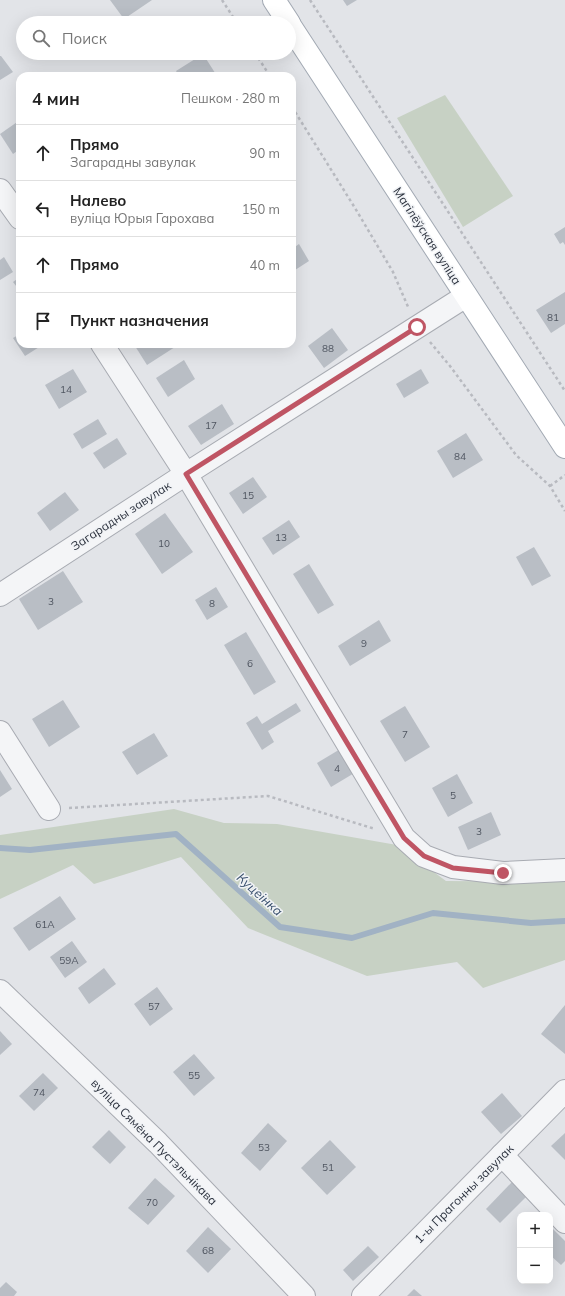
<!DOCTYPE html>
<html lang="ru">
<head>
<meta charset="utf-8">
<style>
  body { margin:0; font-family:Mulish,sans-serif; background:#f2f2f2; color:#222 }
  .controls { position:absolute; right:12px; bottom:12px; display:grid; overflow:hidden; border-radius:8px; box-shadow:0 4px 16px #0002 }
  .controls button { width:36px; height:36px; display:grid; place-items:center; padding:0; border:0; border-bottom:1px solid #e0e0e0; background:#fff; color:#222; font:20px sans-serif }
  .stop { position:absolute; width:12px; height:12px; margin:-9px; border:3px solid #bf5564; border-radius:50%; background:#fff }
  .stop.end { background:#bf5564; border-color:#fff; box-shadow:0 1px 4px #0008 }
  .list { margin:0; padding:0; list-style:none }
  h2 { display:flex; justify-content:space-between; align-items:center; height:52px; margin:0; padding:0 16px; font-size:17px }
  h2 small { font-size:13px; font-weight:400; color:#767676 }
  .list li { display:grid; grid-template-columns:26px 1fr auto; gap:12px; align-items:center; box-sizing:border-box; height:56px; padding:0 16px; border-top:1px solid #e0e0e0 }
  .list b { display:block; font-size:15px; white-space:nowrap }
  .list p { margin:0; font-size:13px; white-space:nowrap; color:#767676 }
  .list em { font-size:13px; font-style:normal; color:#767676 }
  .icon { flex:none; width:22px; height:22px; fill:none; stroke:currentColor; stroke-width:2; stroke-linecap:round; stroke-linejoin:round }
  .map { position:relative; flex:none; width:565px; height:1296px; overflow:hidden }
  .search { position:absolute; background:#fff; box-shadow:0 4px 16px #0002; left:16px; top:16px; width:280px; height:44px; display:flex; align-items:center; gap:10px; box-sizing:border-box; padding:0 14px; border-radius:22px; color:#767676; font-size:15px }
  .panel { position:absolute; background:#fff; box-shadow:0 4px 16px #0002; left:16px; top:72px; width:280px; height:276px; border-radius:12px }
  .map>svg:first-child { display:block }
  .green { fill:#c7d1c4 }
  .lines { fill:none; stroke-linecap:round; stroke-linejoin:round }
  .stream { stroke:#a1b2c4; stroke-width:6 }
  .building { fill:#b9bec5 }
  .minor-casing { stroke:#a8abb2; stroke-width:24 }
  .major-casing { stroke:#a2a9b3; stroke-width:24 }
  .path { stroke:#b8bac0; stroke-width:2.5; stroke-dasharray:3 3; stroke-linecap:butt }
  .minor { stroke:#f4f5f7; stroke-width:22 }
  .major { stroke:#fff; stroke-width:22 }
  .route { stroke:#bf5564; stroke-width:5 }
  .labels { text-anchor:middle; stroke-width:3; stroke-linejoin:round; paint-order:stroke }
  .number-label { font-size:10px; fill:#4f5560 }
  .street-label { font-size:12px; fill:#2c323e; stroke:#f1f3f6 }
  .water-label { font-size:13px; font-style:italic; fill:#3a516e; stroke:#f1f3f6 }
</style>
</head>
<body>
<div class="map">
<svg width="565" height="1296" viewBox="0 0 565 1296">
  <rect width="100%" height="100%" fill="#e2e4e8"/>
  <g class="green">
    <path d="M445 95 513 196 463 227 397 118Z"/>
    <path d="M174 809 224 823 277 824 397 845 446 881 556 882 565 881V960L483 988 457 962 367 976 248 928 181 857 94 884 73 865 0 899V835Z"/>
  </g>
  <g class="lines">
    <path class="stream" d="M0 848 30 850 176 834 280 927 352 938 433 913 531 923 565 921"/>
  </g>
  <g class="building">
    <path d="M110 0H152L124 19Z"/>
    <path d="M343 0H357L347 6Z"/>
    <path d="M203 54 217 76H179L176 71Z"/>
    <path d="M0 56H1L13 72 0 80Z"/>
    <path d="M20 120V149L13 154 0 134Z"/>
    <path d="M565 227V245L563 242 560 244 554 234Z"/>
    <path d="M299 244 309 261 292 272V249Z"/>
    <path d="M4 257 13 272 0 280V260Z"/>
    <path d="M20 277V291L13 282Z"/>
    <path d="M565 292V324L551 333 536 310Z"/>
    <path d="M332 328 348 350 324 368 308 346Z"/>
    <path d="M20 334V344H44L25 356 13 338Z"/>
    <path d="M139 344H173L175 347 147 365 135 346Z"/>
    <path d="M184 360 195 379 168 397 156 378Z"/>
    <path d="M73 369 87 392 59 409 45 385Z"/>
    <path d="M421 369 429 383 404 398 396 384Z"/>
    <path d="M222 404 234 424 201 445 188 426Z"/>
    <path d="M98 419 107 434 82 449 73 434Z"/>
    <path d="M466 433 483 460 453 478 437 451Z"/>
    <path d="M117 438 127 454 104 469 93 453Z"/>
    <path d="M253 477 267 497 243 514 229 493Z"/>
    <path d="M65 492 79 510 50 531 37 513Z"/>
    <path d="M165 513 193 552 162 574 135 534Z"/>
    <path d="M289 520 300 537 273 555 262 538Z"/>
    <path d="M534 547 551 576 532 586 516 557Z"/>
    <path d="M309 564 334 605 318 614 293 574Z"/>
    <path d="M63 571 83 602 38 630 19 599Z"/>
    <path d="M216 587 228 607 207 620 195 600Z"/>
    <path d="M379 620 391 641 350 666 338 646Z"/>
    <path d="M246 632 276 682 254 695 224 645Z"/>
    <path d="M63 700 80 727 49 747 32 719Z"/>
    <path d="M296 703 301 711 268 731 274 742 262 750 246 723 257 716 262 724Z"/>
    <path d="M405 706 430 747 405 762 380 721Z"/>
    <path d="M154 733 168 756 137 775 122 752Z"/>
    <path d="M342 748 356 772 331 787 317 763Z"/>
    <path d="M0 770 12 789 0 797Z"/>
    <path d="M457 774 473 803 448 817 432 788Z"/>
    <path d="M491 812 501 835 468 850 458 827Z"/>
    <path d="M60 896 76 919 29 951 13 928Z"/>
    <path d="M72 941 87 962 65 978 50 957Z"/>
    <path d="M104 968 116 984 89 1004 78 988Z"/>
    <path d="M157 987 173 1009 150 1026 134 1004Z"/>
    <path d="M565 1005V1054L541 1034Z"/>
    <path d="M0 1031 12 1044 0 1055Z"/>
    <path d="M194 1054 215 1078 194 1096 173 1072Z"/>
    <path d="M43 1073 58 1088 34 1111 19 1096Z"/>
    <path d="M502 1093 522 1116 501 1134 481 1112Z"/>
    <path d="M268 1123 287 1141 260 1171 241 1153Z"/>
    <path d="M109 1130 126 1147 110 1164 92 1147Z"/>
    <path d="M565 1133V1160L551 1146Z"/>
    <path d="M330 1140 356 1167 327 1195 301 1168Z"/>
    <path d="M155 1178 175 1196 148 1225 128 1208Z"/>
    <path d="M512 1182 527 1196 500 1223 486 1209Z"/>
    <path d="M550 1226 565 1241V1261L561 1265 550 1255Z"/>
    <path d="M208 1227 231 1249 208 1273 186 1251Z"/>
    <path d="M368 1246 379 1257 353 1281 343 1270Z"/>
    <path d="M6 1282 17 1292 14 1296H0V1288Z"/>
    <path d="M414 1289 422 1296H407Z"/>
  </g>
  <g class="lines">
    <defs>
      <g id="minor">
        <path d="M0 190 20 218"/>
        <path d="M102 344 186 474 404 838 424 856 453 867 503 873 565 870"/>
        <path d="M0 595 186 474 466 296"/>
        <path d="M0 732 49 809"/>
        <path d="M0 991 158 1143 304 1296"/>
        <path d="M502 1155 565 1222"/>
        <path d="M363 1296 565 1091"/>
      </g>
      <g id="major">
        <path d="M274 0 289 23"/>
        <path d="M289 24 565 447"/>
      </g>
    </defs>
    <use href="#minor" class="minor-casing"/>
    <use href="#major" class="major-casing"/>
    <g class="path">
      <path d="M222 0 237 23"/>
      <path d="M310 0 565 391"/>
      <path d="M255 53 270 76"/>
      <path d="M292 107 355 208 393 272 409 309"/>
      <path d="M430 342 450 366 516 455 550 486 565 511"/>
      <path d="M550 486 565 475"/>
      <path d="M69 808 268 796 375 829"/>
    </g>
    <use href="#minor" class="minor"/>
    <use href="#major" class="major"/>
  </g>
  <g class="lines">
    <path class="route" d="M417 327 186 474 404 838 424 856 453 868 503 873"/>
  </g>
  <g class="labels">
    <g class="number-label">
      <text x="553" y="321">81</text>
      <text x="328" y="352">88</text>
      <text x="66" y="393">14</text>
      <text x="211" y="429">17</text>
      <text x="460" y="460">84</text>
      <text x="248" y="499">15</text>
      <text x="281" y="541">13</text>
      <text x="164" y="547">10</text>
      <text x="51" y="605">3</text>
      <text x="212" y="607">8</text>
      <text x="364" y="647">9</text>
      <text x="250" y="667">6</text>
      <text x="405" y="738">7</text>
      <text x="337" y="772">4</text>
      <text x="453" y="799">5</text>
      <text x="479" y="835">3</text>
      <text x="45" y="928">61А</text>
      <text x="69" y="964">59А</text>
      <text x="154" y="1010">57</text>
      <text x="194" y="1079">55</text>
      <text x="39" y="1096">74</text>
      <text x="264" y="1151">53</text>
      <text x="328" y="1171">51</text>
      <text x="152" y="1206">70</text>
      <text x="208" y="1254">68</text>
    </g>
    <g class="street-label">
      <text transform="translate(427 236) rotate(57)" y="4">Магілёўская вуліца</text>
      <text transform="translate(121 516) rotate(-33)" y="4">Загарадны завулак</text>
      <text transform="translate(154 1142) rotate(45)" y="4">вуліца Сямёна Пустэльнікава</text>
      <text transform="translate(464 1194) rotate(-45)" y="4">1-ы Прагонны завулак</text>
    </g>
    <g class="water-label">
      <text transform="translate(260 894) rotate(42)" y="5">Куцеінка</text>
    </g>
  </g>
</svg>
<div class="controls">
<button>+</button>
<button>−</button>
</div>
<div class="stop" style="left:417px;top:327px"></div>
<div class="stop end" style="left:503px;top:873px"></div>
<div class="search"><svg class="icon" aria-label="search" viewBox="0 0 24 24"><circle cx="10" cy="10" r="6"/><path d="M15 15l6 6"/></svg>Поиск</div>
<section class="panel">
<h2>4 мин<small>Пешком · 280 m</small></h2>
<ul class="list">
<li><svg class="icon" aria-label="ahead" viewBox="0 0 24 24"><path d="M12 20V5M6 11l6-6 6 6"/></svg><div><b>Прямо</b><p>Загарадны завулак</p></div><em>90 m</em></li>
<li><svg class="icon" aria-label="left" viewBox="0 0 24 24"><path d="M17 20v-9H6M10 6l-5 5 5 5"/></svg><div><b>Налево</b><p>вуліца Юрыя Гарохава</p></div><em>150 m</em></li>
<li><svg class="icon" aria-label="ahead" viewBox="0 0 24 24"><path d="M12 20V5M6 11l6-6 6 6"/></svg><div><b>Прямо</b></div><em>40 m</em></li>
<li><svg class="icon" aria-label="arrive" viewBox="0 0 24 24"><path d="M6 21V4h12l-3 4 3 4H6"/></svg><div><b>Пункт назначения</b></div></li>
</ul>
</section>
</div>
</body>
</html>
